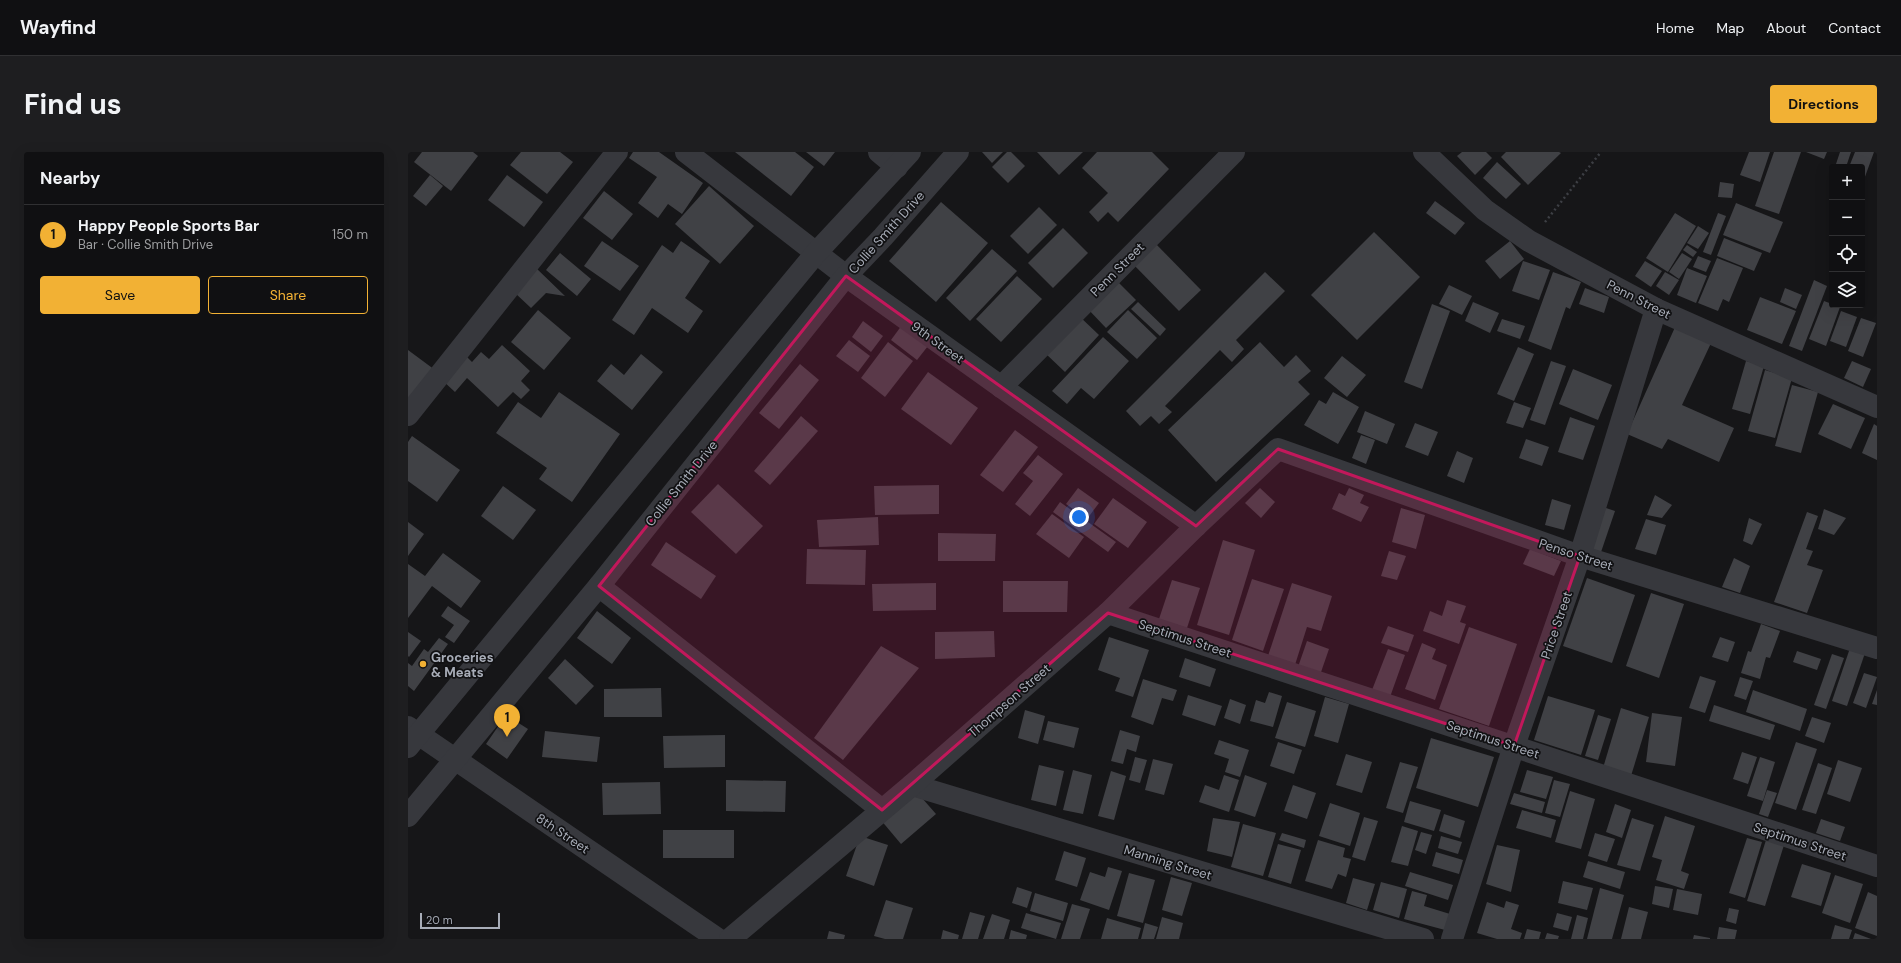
<!DOCTYPE html>
<html lang="en">
<head>
<meta charset="utf-8">
<style>
  body { margin:0; font-family:"DM Sans",sans-serif; background:#1e1e20; color:#f1f3f6 }
  .controls { position:absolute; right:12px; top:12px; display:grid; overflow:hidden; border-radius:4px; box-shadow:0 4px 16px #0002 }
  .controls button { width:36px; height:36px; display:grid; place-items:center; padding:0; border:0; border-bottom:1px solid #303032; background:#101012; color:#f1f3f6; font:20px sans-serif }
  .scale { position:absolute; left:12px; bottom:10px; width:80px; box-sizing:border-box; padding-left:4px; border:2px solid #a8adb8; border-top:0; font-size:11px; line-height:14px; white-space:nowrap; color:#a8adb8; -webkit-text-stroke:3px #111113; paint-order:stroke }
  .you { position:absolute; left:671px; top:365px; width:14px; height:14px; margin:-10px; border:3px solid #fff; border-radius:50%; background:#1a73e8; box-shadow:0 0 0 6px #1a73e833 }
  .badge { display:grid; place-items:center; width:26px; height:26px; border-radius:50%; background:#f2b134; color:#111; font-size:13px; font-weight:700 }
  .pin { position:absolute; translate:-50% -33px; filter:drop-shadow(0 1px 2px #0008) }
  .pin::after { content:''; position:absolute; top:21px; width:14px; height:12px; background:inherit; clip-path:polygon(0 0,100% 0,50% 100%) }
  .list { margin:0; padding:0; list-style:none }
  h2 { display:flex; justify-content:space-between; align-items:center; height:52px; margin:0; padding:0 16px; font-size:17px }
  h2 small { font-size:13px; font-weight:400; color:#9c9d9f }
  .list li { display:grid; grid-template-columns:26px 1fr auto; gap:12px; align-items:center; box-sizing:border-box; height:60px; padding:0 16px; border-top:1px solid #303032 }
  .list b { display:block; font-size:15px; white-space:nowrap }
  .list p { margin:0; font-size:13px; white-space:nowrap; color:#9c9d9f }
  .list em { font-size:13px; font-style:normal; color:#9c9d9f }
  .actions { display:flex; gap:8px; padding:12px 16px }
  .actions a { flex:1; padding:9px 0; border:1px solid #f2b134; border-radius:4px; text-align:center; font-size:14px; color:#f2b134 }
  .actions .main { background:#f2b134; color:#111 }
  .icon { flex:none; width:22px; height:22px; fill:none; stroke:currentColor; stroke-width:2; stroke-linecap:round; stroke-linejoin:round }
  .map { position:relative; flex:none; width:1469px; height:787px; overflow:hidden; border-radius:4px }
  header { display:flex; align-items:center; gap:24px; box-sizing:border-box; height:56px; padding:0 20px; background:#101012; border-bottom:1px solid #303032 }
  header strong { font-size:19px }
  nav { display:flex; gap:22px; margin-inline-start:auto; font-size:14px }
  .intro { display:flex; align-items:center; justify-content:space-between; box-sizing:border-box; height:96px; padding:0 24px }
  h1 { margin:0; font-size:28px }
  .button { padding:10px 18px; border-radius:4px; background:#f2b134; color:#111; font-size:14px; font-weight:700 }
  main { display:flex; gap:24px; padding:0 24px }
  aside { flex:1; background:#101012; border-radius:4px; box-shadow:0 4px 16px #0002 }
  .map>svg:first-child { display:block }
  .building { fill:#404145 }
  .lines { fill:none; stroke-linecap:round; stroke-linejoin:round }
  .path { stroke:#3d3f44; stroke-width:2.5; stroke-dasharray:2 3; stroke-linecap:butt }
  .minor { stroke:#37383d; stroke-width:22 }
  .tertiary { stroke:#37383d; stroke-width:22 }
  .marked { fill:#c2185b; fill-opacity:0.2; stroke:#c2185b; stroke-width:3; stroke-linejoin:round }
  .poi-dot { fill:#f2b134; stroke:#111113; stroke-width:1.5 }
  .labels { text-anchor:middle; stroke-width:3.5; stroke-linejoin:round; paint-order:stroke }
  .street-label { font-size:13px; fill:#a8adb8; stroke:#111113 }
  .poi-label { font-size:13px; font-weight:bold; fill:#a8adb8; stroke:#111113; text-anchor:start }
</style>
</head>
<body>
<header>
<strong>Wayfind</strong>
<nav><a>Home</a><a>Map</a><a>About</a><a>Contact</a></nav>
</header>
<div class="intro"><h1>Find us</h1><a class="button">Directions</a></div>
<main>
<aside>
<h2>Nearby<small></small></h2>
<ul class="list">
<li><span class="badge">1</span><div><b>Happy People Sports Bar</b><p>Bar · Collie Smith Drive</p></div><em>150 m</em></li>
</ul>
<div class="actions"><a class="main">Save</a><a>Share</a></div>
</aside>
<div class="map">
<svg width="1469" height="787" viewBox="0 0 1469 787">
  <rect width="100%" height="100%" fill="#161618"/>
  <g class="building">
    <path d="M14 0H65L70 4 43 39 6 10Z"/>
    <path d="M113 0H152L165 10 139 42 102 13Z"/>
    <path d="M225 0H251L295 31 274 62 260 52 250 66 230 51 249 25 221 6Z"/>
    <path d="M327 0H387L406 15 383 44Z"/>
    <path d="M398 0H427L416 14Z"/>
    <path d="M574 0H595L584 11Z"/>
    <path d="M599 0H603L617 14 600 31 584 15Z"/>
    <path d="M629 0H675L651 23Z"/>
    <path d="M689 0H744L761 17 710 70 700 60 690 70 681 60 700 41 674 16Z"/>
    <path d="M1054 0H1078L1084 6 1067 23 1049 4Z"/>
    <path d="M1098 0H1151L1153 1 1120 33 1093 5Z"/>
    <path d="M1341 0H1362L1352 30 1332 23Z"/>
    <path d="M1366 0H1393L1371 62 1347 54Z"/>
    <path d="M1398 0H1419L1416 7Z"/>
    <path d="M1432 0H1443L1438 15H1427Z"/>
    <path d="M1447 0H1466L1454 33V15H1441Z"/>
    <path d="M1089 10 1113 32 1098 47 1075 26Z"/>
    <path d="M22 23 35 34 18 54 5 44Z"/>
    <path d="M99 23 135 50 116 75 80 48Z"/>
    <path d="M1312 30 1326 32 1324 46 1310 45Z"/>
    <path d="M301 34 346 74 312 112 267 72Z"/>
    <path d="M196 39 225 62 204 88 175 66Z"/>
    <path d="M1027 49 1057 71 1047 83 1018 61Z"/>
    <path d="M533 50 580 91 528 150 481 109Z"/>
    <path d="M1328 51 1375 70 1362 101 1315 83Z"/>
    <path d="M631 55 649 73 620 102 602 84Z"/>
    <path d="M1267 61 1288 74 1260 120 1238 106Z"/>
    <path d="M1310 61 1318 64 1303 103 1295 100Z"/>
    <path d="M1290 74 1301 81 1290 97 1279 91Z"/>
    <path d="M655 76 680 101 645 136 620 111Z"/>
    <path d="M966 80 1012 125 949 188 903 143Z"/>
    <path d="M1316 86 1354 101 1346 119 1309 104Z"/>
    <path d="M194 89 231 114 212 139 176 114Z"/>
    <path d="M273 89 302 109 277 146 295 159 280 181 244 156 226 183 204 168 254 93 265 101Z"/>
    <path d="M1102 89 1116 107 1092 127 1077 109Z"/>
    <path d="M746 90 793 138 771 159 724 111Z"/>
    <path d="M1279 93 1289 100 1285 105 1275 98Z"/>
    <path d="M584 97 609 119 562 169 538 146Z"/>
    <path d="M152 101 183 127 169 144 138 118Z"/>
    <path d="M1274 101 1284 107 1271 127 1261 120Z"/>
    <path d="M1290 104 1303 109 1298 120 1285 115Z"/>
    <path d="M1309 106 1335 116 1321 150 1315 147 1310 159 1290 151Z"/>
    <path d="M1115 109 1142 118 1131 148 1104 139Z"/>
    <path d="M1237 109 1254 119 1243 135 1227 124Z"/>
    <path d="M128 116 157 144 138 141 123 156 106 140Z"/>
    <path d="M1279 116 1299 124 1288 151 1269 143Z"/>
    <path d="M857 120 877 139 828 188 836 197 824 210 812 198 757 254 764 260 751 272 743 264 732 274 718 259Z"/>
    <path d="M1145 120 1173 130 1162 157 1158 155 1143 198 1120 189Z"/>
    <path d="M1257 120 1271 128 1261 143 1248 134Z"/>
    <path d="M609 124 634 147 593 190 568 167Z"/>
    <path d="M708 128 728 148 698 176 679 156Z"/>
    <path d="M1406 128 1419 134 1394 199 1381 194Z"/>
    <path d="M1041 133 1064 144 1054 163 1031 152Z"/>
    <path d="M1177 136 1201 145 1196 161 1171 152Z"/>
    <path d="M1377 136 1394 143 1388 157 1372 150Z"/>
    <path d="M1352 145 1388 159 1374 192 1339 178Z"/>
    <path d="M1416 149 1432 155 1418 194 1401 187Z"/>
    <path d="M730 150 758 177 752 184 723 157Z"/>
    <path d="M1065 150 1091 161 1082 181 1057 169Z"/>
    <path d="M1024 152 1042 159 1014 237 996 230Z"/>
    <path d="M130 158 163 186 136 218 103 190Z"/>
    <path d="M720 158 749 186 729 207 699 180Z"/>
    <path d="M1433 159 1449 165 1438 195 1422 189Z"/>
    <path d="M670 163 691 183 657 220 636 200Z"/>
    <path d="M1453 166 1468 171 1455 205 1440 199Z"/>
    <path d="M1094 167 1117 174 1112 187 1089 179Z"/>
    <path d="M455 169 475 184 463 200 444 185Z"/>
    <path d="M494 173 520 194 509 208 483 188Z"/>
    <path d="M1268 173 1304 189 1274 253 1326 276 1311 310 1260 287 1254 297 1219 282Z"/>
    <path d="M695 185 721 209 686 247 673 236 659 252 644 239Z"/>
    <path d="M441 188 462 204 450 220 428 204Z"/>
    <path d="M480 190 505 209 477 245 453 226Z"/>
    <path d="M852 190 876 215 888 203 903 219 890 230 902 242 808 330 760 278Z"/>
    <path d="M94 193 122 219 113 229 122 238 113 247 105 240 90 255 59 226 47 240 34 228 57 203 64 210 73 200 81 207Z"/>
    <path d="M1110 195 1126 202 1106 249 1089 242Z"/>
    <path d="M0 198 27 218 0 250Z"/>
    <path d="M233 202 255 220 224 258 189 229 203 212 216 223Z"/>
    <path d="M934 204 958 223 939 245 916 226Z"/>
    <path d="M1143 209 1158 214 1137 273 1122 268Z"/>
    <path d="M1338 209 1356 214 1342 262 1324 257Z"/>
    <path d="M1444 209 1463 217 1455 235 1436 226Z"/>
    <path d="M392 212 411 228 371 277 351 261Z"/>
    <path d="M1165 217 1204 233 1190 268 1151 252Z"/>
    <path d="M1357 218 1384 226 1367 286 1340 279Z"/>
    <path d="M520 220 570 256 543 293 493 257Z"/>
    <path d="M1384 233 1410 240 1393 301 1367 294Z"/>
    <path d="M151 240 212 282 164 350 131 327 139 316 88 281 110 250 133 266Z"/>
    <path d="M925 240 951 255 930 292 896 273 911 248 918 252Z"/>
    <path d="M1106 250 1123 256 1115 276 1098 271Z"/>
    <path d="M1425 252 1457 266 1443 297 1410 282Z"/>
    <path d="M957 259 987 272 979 292 949 280Z"/>
    <path d="M393 264 410 279 362 333 346 319Z"/>
    <path d="M1162 265 1187 274 1175 308 1150 300Z"/>
    <path d="M1007 271 1030 280 1020 304 997 295Z"/>
    <path d="M1466 272 1469 274V308L1454 301Z"/>
    <path d="M607 278 630 295 595 340 572 323Z"/>
    <path d="M953 283 967 288 958 312 944 306Z"/>
    <path d="M4 284 52 318 29 350 0 329V290Z"/>
    <path d="M1118 287 1141 295 1134 314 1111 306Z"/>
    <path d="M1049 299 1065 306 1056 331 1039 324Z"/>
    <path d="M630 303 655 322 622 364 607 352 625 329 615 321Z"/>
    <path d="M310 332 355 374 328 402 283 360Z"/>
    <path d="M531 333V362L467 363 466 334Z"/>
    <path d="M95 334 128 358 105 388 73 364Z"/>
    <path d="M670 336 691 351 679 367 658 352Z"/>
    <path d="M852 336 867 350 853 366 837 351Z"/>
    <path d="M941 336 956 343 952 351 961 355 953 370 924 357 931 341 937 344Z"/>
    <path d="M1247 343 1264 353 1254 366 1239 363Z"/>
    <path d="M705 346 739 370 720 396 686 372Z"/>
    <path d="M1144 347 1163 353 1156 378 1137 373Z"/>
    <path d="M652 350 708 390 700 400 645 360Z"/>
    <path d="M1195 355 1207 359 1192 403 1177 398Z"/>
    <path d="M993 356 1017 363 1008 397 984 390Z"/>
    <path d="M1416 357 1438 366 1426 383 1410 377Z"/>
    <path d="M1399 360 1410 364 1398 397 1405 399 1399 413 1415 418 1399 461 1366 450Z"/>
    <path d="M644 362 676 385 661 406 628 382Z"/>
    <path d="M470 365 471 393 411 395 409 368Z"/>
    <path d="M1341 366 1354 372 1344 393 1335 389Z"/>
    <path d="M1238 367 1258 373 1248 403 1227 397Z"/>
    <path d="M0 370 16 382 0 404Z"/>
    <path d="M530 381 588 382 587 409H530Z"/>
    <path d="M815 388 847 398 821 483 789 473Z"/>
    <path d="M258 390 308 424 293 447 243 413Z"/>
    <path d="M399 397 458 398 457 433 398 432Z"/>
    <path d="M1122 397 1153 409 1146 424 1115 412Z"/>
    <path d="M981 399 998 404 989 428 973 424Z"/>
    <path d="M35 401 73 429 53 456 24 434 0 466V412L17 424Z"/>
    <path d="M1326 406 1342 414 1332 441 1314 435Z"/>
    <path d="M1179 426 1227 443 1204 511 1155 494Z"/>
    <path d="M844 427 876 437 855 499 824 488Z"/>
    <path d="M764 428 792 436 779 476 751 467Z"/>
    <path d="M595 429H660L659 460H595Z"/>
    <path d="M528 431V458L465 459 464 432Z"/>
    <path d="M884 431 924 444 913 479 899 475 886 516 859 507Z"/>
    <path d="M1243 441 1276 452 1251 526 1218 514Z"/>
    <path d="M1039 448 1058 454 1052 470 1058 472 1051 492 1015 479 1022 459 1034 464Z"/>
    <path d="M40 454 62 469 46 491 37 485 46 473 33 464Z"/>
    <path d="M189 459 223 486 204 512 169 486Z"/>
    <path d="M1353 472 1372 479 1362 506 1358 505 1352 527 1333 521 1340 499 1343 500Z"/>
    <path d="M980 474 1006 483 1000 500 973 491Z"/>
    <path d="M1061 475 1109 492 1081 574 1031 557Z"/>
    <path d="M586 479 587 505 527 507V480Z"/>
    <path d="M0 480 13 489 1 505 0 504Z"/>
    <path d="M701 485 741 498 725 545 707 539 712 526 690 518Z"/>
    <path d="M1312 485 1327 490 1320 510 1304 505Z"/>
    <path d="M31 486 40 492 6 539 0 534V511L4 514 16 497 20 500Z"/>
    <path d="M899 489 921 497 912 523 890 515Z"/>
    <path d="M1014 491 1028 497 1024 507 1039 513 1027 548 997 537Z"/>
    <path d="M473 494 511 516 435 608 406 586Z"/>
    <path d="M1442 496 1457 501 1439 554 1424 549Z"/>
    <path d="M980 497 997 503 982 545 964 538Z"/>
    <path d="M1389 499 1413 507 1409 518 1385 510Z"/>
    <path d="M1424 502 1436 506 1418 557 1406 553Z"/>
    <path d="M777 506 808 517 802 535 771 525Z"/>
    <path d="M157 507 186 534 168 553 140 526Z"/>
    <path d="M1456 521 1469 525 1458 556 1445 551Z"/>
    <path d="M1292 524 1308 529 1297 561 1281 556Z"/>
    <path d="M1332 525 1345 529 1338 548 1326 544Z"/>
    <path d="M735 527 769 538 765 549 754 546 745 573 723 565Z"/>
    <path d="M253 536 254 565H196V537Z"/>
    <path d="M1345 538 1399 557 1392 579 1338 560Z"/>
    <path d="M1469 538V553L1464 552Z"/>
    <path d="M861 540 874 544 865 575 842 569 848 548 857 551Z"/>
    <path d="M780 543 814 554 807 574 774 563Z"/>
    <path d="M1140 544 1187 558 1173 603 1126 588Z"/>
    <path d="M917 545 941 552 930 591 906 584Z"/>
    <path d="M822 547 838 553 832 572 816 566Z"/>
    <path d="M879 550 908 559 897 595 867 586Z"/>
    <path d="M1306 553 1367 573 1362 588 1301 569Z"/>
    <path d="M1213 556 1241 565 1223 624 1195 616Z"/>
    <path d="M617 558 637 564 630 592 610 586Z"/>
    <path d="M1244 561 1274 565 1267 614 1238 610Z"/>
    <path d="M98 563 120 577 99 607 78 592Z"/>
    <path d="M1190 563 1203 567 1190 608 1177 604Z"/>
    <path d="M1404 565 1423 571 1416 591 1397 584Z"/>
    <path d="M640 569 671 576 666 596 635 588Z"/>
    <path d="M712 578 732 584 728 600 719 597 715 612 703 609Z"/>
    <path d="M137 579 192 585 189 610 134 605Z"/>
    <path d="M317 583V615L256 616 255 584Z"/>
    <path d="M1023 586 1086 605 1070 655 1008 636Z"/>
    <path d="M811 588 841 598 832 625 817 620 821 607 806 602Z"/>
    <path d="M870 590 894 598 886 622 862 614Z"/>
    <path d="M1388 590 1409 597 1388 658 1367 651Z"/>
    <path d="M1334 600 1349 605 1340 632 1325 627Z"/>
    <path d="M938 602 964 610 954 641 928 633Z"/>
    <path d="M727 605 739 608 732 631 721 628Z"/>
    <path d="M1352 605 1367 610 1355 649 1339 644Z"/>
    <path d="M745 607 765 612 756 643 737 638Z"/>
    <path d="M1430 608 1454 616 1442 650 1419 642Z"/>
    <path d="M992 610 1010 615 995 661 978 656Z"/>
    <path d="M1410 611 1424 616 1408 662 1394 658Z"/>
    <path d="M631 613 656 619 648 654 623 648Z"/>
    <path d="M665 618 684 623 675 662 655 658Z"/>
    <path d="M1119 618 1145 625 1138 647 1112 640Z"/>
    <path d="M703 619 718 624 706 668 690 664Z"/>
    <path d="M816 623 831 628 821 660 791 650 797 633 811 638Z"/>
    <path d="M837 623 859 631 847 665 826 658Z"/>
    <path d="M318 628 378 629 377 660 318 659Z"/>
    <path d="M1146 628 1162 632 1152 665 1137 661Z"/>
    <path d="M252 630 253 662 195 663 194 631Z"/>
    <path d="M885 633 908 641 899 667 876 659Z"/>
    <path d="M507 638 528 662 493 692 472 667Z"/>
    <path d="M1359 638 1369 641 1360 665 1351 662Z"/>
    <path d="M1162 639 1187 647 1173 697 1147 690Z"/>
    <path d="M1106 641 1137 650 1134 661 1102 652Z"/>
    <path d="M1002 649 1033 658 1026 679 996 670Z"/>
    <path d="M922 651 952 661 942 694 911 684Z"/>
    <path d="M1207 652 1223 658 1214 686 1198 680Z"/>
    <path d="M1114 658 1148 668 1143 686 1108 676Z"/>
    <path d="M1036 662 1057 669 1052 686 1031 679Z"/>
    <path d="M1257 664 1287 674 1273 719 1281 722 1276 737 1248 728 1254 708 1244 705Z"/>
    <path d="M956 665 970 669 957 709 944 705Z"/>
    <path d="M805 666 832 670 824 705 799 699Z"/>
    <path d="M1224 666 1246 673 1232 719 1209 713Z"/>
    <path d="M1413 667 1437 675 1432 689 1408 681Z"/>
    <path d="M835 672 868 681 855 724 823 715Z"/>
    <path d="M994 674 1010 679 1000 714 983 710Z"/>
    <rect x="255" y="678" width="71" height="28"/>
    <path d="M1013 680 1024 683 1018 702 1007 698Z"/>
    <path d="M874 681 898 688 896 696 871 688Z"/>
    <path d="M1187 681 1207 687 1199 710 1180 704Z"/>
    <path d="M452 684 480 693 466 734 438 724Z"/>
    <path d="M1033 684 1054 690 1050 702 1030 696Z"/>
    <path d="M1339 686 1354 690 1337 746 1321 741Z"/>
    <path d="M910 688 937 696 935 705 943 707 938 725 930 722 924 737 897 729Z"/>
    <path d="M1358 688 1376 693 1357 754 1339 749Z"/>
    <path d="M870 692 893 698 883 732 860 725Z"/>
    <path d="M1089 693 1112 698 1103 740 1078 732Z"/>
    <path d="M656 699 678 706 669 735 647 728Z"/>
    <path d="M1028 700 1055 708 1051 722 1024 714Z"/>
    <path d="M1180 709 1217 720 1212 737 1175 725Z"/>
    <path d="M1394 712 1423 721 1413 754 1383 745Z"/>
    <path d="M700 715 714 719 701 758 672 748 682 720 697 725Z"/>
    <path d="M1002 720 1045 733 1040 748 997 734Z"/>
    <path d="M721 721 747 728 735 771 709 764Z"/>
    <path d="M1427 723 1455 732 1442 771 1414 761Z"/>
    <path d="M763 725 784 731 774 764 754 758Z"/>
    <path d="M945 726 967 732 959 758 938 751Z"/>
    <path d="M1155 729 1185 736 1179 758 1150 751Z"/>
    <path d="M973 730 999 737 991 766 965 758Z"/>
    <path d="M1247 734 1265 737 1261 756 1244 752Z"/>
    <path d="M609 735 624 740 619 756 604 751Z"/>
    <path d="M1192 736 1216 743 1204 787H1179Z"/>
    <path d="M1269 737 1294 742 1290 763 1265 758Z"/>
    <path d="M1004 739 1019 743 1016 754 1042 762 1037 778 996 767Z"/>
    <path d="M1460 740 1469 744V784L1447 776Z"/>
    <path d="M627 741 660 751 655 769 622 759Z"/>
    <path d="M478 748 505 756 495 787H477L466 784Z"/>
    <path d="M1098 749 1111 753 1103 777 1114 781 1112 787H1089L1069 781 1079 750 1096 756Z"/>
    <path d="M664 752 682 757 672 787H653Z"/>
    <path d="M1221 755 1240 760 1233 787H1213Z"/>
    <path d="M1321 756 1331 758 1328 772 1318 769Z"/>
    <path d="M562 760 577 764 570 787H554Z"/>
    <path d="M618 761 653 771 648 787 613 776Z"/>
    <path d="M1149 761 1164 765 1160 779 1145 775Z"/>
    <path d="M584 762 602 768 596 787H575Z"/>
    <path d="M1169 763 1180 766 1175 787H1163Z"/>
    <path d="M754 765 775 771 771 787H748Z"/>
    <path d="M699 766 733 776 730 787H693Z"/>
    <path d="M737 771 750 775 746 787H733Z"/>
    <path d="M1427 773 1444 778 1441 787H1423Z"/>
    <path d="M1311 775 1329 778 1327 787H1309Z"/>
    <path d="M1119 777 1133 780 1131 787H1116Z"/>
    <path d="M535 778 551 783 550 787H533Z"/>
    <path d="M603 778 619 783 618 787H601Z"/>
    <path d="M421 779 437 783 436 787H419Z"/>
    <path d="M1139 781 1151 784 1150 787H1137Z"/>
    <path d="M1447 781 1463 787H1445Z"/>
    <path d="M1286 783 1302 786V787H1285Z"/>
  </g>
  <g class="lines">
    <path class="path" d="M1137 70 1193 0"/>
    <g class="minor">
      <path d="M278 0 438 124 788 374"/>
      <path d="M471 0 489 15"/>
      <path d="M1016 0 1077 58 1121 89 1248 157 1469 255"/>
      <path d="M593 235 826 0"/>
      <path d="M0 263 209 0"/>
      <path d="M191 434 474 658"/>
      <path d="M700 461 1469 714"/>
      <path d="M0 575 310 787"/>
      <path d="M504 633 1015 787"/>
      <path d="M322 787 504 633 700 461 788 374 870 297 1172 404 1469 496"/>
      <path d="M1044 787 1106 594 1172 404 1248 157"/>
    </g>
    <g class="tertiary">
      <path d="M0 595 408 101 502 0"/>
      <path d="M0 664 191 434 438 124 475 85 550 0"/>
    </g>
  </g>
  <path class="marked" d="M438 124 788 374 870 297 1172 404 1106 594 700 461 474 658 191 434Z"/>
  <circle class="poi-dot" cx="15" cy="512" r="4"/>
  <g class="labels">
    <g class="street-label">
      <text transform="translate(478 80) rotate(-48)" y="5">Collie Smith Drive</text>
      <text transform="translate(709 117) rotate(-45)" y="5">Penn Street</text>
      <text transform="translate(1231 147) rotate(27)" y="5">Penn Street</text>
      <text transform="translate(530 190) rotate(36)" y="5">9th Street</text>
      <text transform="translate(273 331) rotate(-51)" y="5">Collie Smith Drive</text>
      <text transform="translate(1168 402) rotate(18)" y="5">Penso Street</text>
      <text transform="translate(1148 473) rotate(-71)" y="5">Price Street</text>
      <text transform="translate(777 486) rotate(18)" y="5">Septimus Street</text>
      <text transform="translate(601 548) rotate(-41)" y="5">Thompson Street</text>
      <text transform="translate(1085 587) rotate(18)" y="5">Septimus Street</text>
      <text transform="translate(155 681) rotate(34)" y="5">8th Street</text>
      <text transform="translate(1392 689) rotate(18)" y="5">Septimus Street</text>
      <text transform="translate(760 710) rotate(17)" y="5">Manning Street</text>
    </g>
    <g class="poi-label">
      <text x="23" y="510">Groceries<tspan x="23" dy="15">&amp; Meats</tspan></text>
    </g>
  </g>
</svg>
<div class="controls">
<button>+</button>
<button>−</button>
<button><svg class="icon" aria-label="locate" viewBox="0 0 24 24"><circle cx="12" cy="12" r="6"/><path d="M12 2v4M12 18v4M2 12h4M18 12h4"/></svg></button>
<button><svg class="icon" aria-label="layers" viewBox="0 0 24 24"><path d="M12 4l9 5-9 5-9-5zM3 14l9 5 9-5"/></svg></button>
</div>
<div class="scale">20 m</div>
<div class="you"></div>
<div class="pin badge" style="left:99px;top:585px">1</div>
</div>
</main>
</body>
</html>
